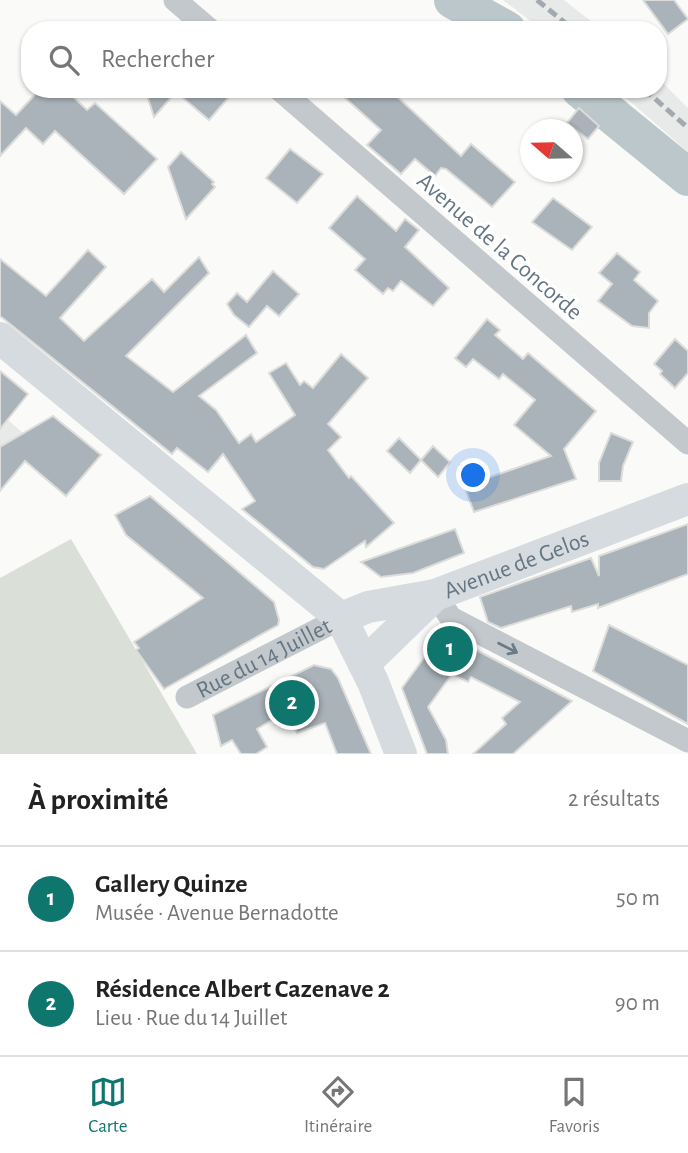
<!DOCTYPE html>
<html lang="fr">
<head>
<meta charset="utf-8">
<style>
  body { margin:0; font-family:"Alegreya Sans",sans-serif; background:#f6f6f6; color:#222 }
  .compass { position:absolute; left:520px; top:119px; width:63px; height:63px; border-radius:50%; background:#fff; box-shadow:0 2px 5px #0004; rotate:290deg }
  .you { position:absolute; left:474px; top:476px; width:24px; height:24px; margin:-18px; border:5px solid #fff; border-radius:50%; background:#1a73e8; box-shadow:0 0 0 10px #1a73e833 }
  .badge { display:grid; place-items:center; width:46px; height:46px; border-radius:50%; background:#0f766e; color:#fff; font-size:23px; font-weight:700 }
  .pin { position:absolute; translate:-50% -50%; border:4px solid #fff; box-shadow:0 2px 7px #0006 }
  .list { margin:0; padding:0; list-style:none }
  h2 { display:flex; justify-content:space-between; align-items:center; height:91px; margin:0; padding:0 28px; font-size:30px }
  h2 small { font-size:23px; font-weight:400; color:#767676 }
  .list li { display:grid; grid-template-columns:46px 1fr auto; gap:21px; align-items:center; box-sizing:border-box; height:105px; padding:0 28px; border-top:2px solid #e0e0e0 }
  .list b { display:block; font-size:26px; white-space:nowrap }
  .list p { margin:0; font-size:23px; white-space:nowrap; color:#767676 }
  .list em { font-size:23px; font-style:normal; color:#767676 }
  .icon { flex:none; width:38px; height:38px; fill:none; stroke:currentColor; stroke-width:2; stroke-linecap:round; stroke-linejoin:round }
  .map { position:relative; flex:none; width:688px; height:754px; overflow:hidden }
  .search { position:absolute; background:#fff; box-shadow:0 2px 5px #0004; left:21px; right:21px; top:21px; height:77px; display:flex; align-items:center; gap:18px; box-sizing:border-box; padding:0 24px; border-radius:28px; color:#767676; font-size:26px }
  .sheet { height:301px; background:#fff }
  nav { display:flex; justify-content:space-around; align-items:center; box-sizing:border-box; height:98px; border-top:2px solid #e0e0e0; background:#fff; font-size:19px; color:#767676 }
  nav a { display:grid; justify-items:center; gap:4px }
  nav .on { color:#0f766e }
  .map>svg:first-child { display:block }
  .built { fill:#e8e9e9 }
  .green { fill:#dadfd7 }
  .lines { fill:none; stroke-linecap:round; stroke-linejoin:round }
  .river { stroke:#bbc7cb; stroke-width:38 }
  .building { fill:#aab3b9; stroke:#dcdcda; stroke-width:2 }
  .street { stroke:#c3c8cc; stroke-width:23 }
  .secondary { stroke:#d6dbdf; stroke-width:32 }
  .rail { stroke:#a2aab0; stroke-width:5; stroke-dasharray:10 5; stroke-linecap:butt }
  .oneway { stroke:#6a7a87 }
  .labels { text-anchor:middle; stroke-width:7; stroke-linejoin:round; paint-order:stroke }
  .street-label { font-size:24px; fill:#657683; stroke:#fff }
</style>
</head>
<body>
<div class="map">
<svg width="688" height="754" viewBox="0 0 688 754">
  <rect width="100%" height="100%" fill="#fafaf8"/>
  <g class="built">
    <path d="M503 0H564L602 30H542Z"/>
    <path d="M658 78 688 108V152L616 89H658Z"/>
    <path d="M0 413 23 433 0 447Z"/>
  </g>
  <path class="green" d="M71 539 197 754H0V578Z"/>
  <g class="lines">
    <g class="river">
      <path d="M453 0 507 30"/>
      <path d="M580 89 688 177"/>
    </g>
  </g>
  <g class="building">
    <path d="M643 0H674L688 19 668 34Z"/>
    <path d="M40 89H65L87 110 95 103 157 159 124 194 55 131 43 144 26 128 0 156V101L16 115Z"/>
    <path d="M145 89H236L209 120 176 92 154 117Z"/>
    <path d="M335 89H389L461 156 471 144 515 182 492 207 446 169 441 168 435 176 415 159 401 174 367 145 381 130Z"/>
    <path d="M579 108 599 126 588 139 567 123Z"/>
    <path d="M290 149 323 174 297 203 266 178Z"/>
    <path d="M181 152 214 182 212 184 215 187 186 219 168 167Z"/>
    <path d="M357 196 396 231 405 219 419 230 405 247 449 288 433 306 401 281 393 291 388 288 383 294 355 270 365 259 329 228Z"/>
    <path d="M553 198 592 227 572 250 532 222Z"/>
    <path d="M88 250 106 267 60 318 84 341 152 279 164 292 199 257 209 273 126 356 173 392 246 335 257 353 199 396 216 410 239 443 251 434 256 442 295 415 269 373 286 363 300 385 304 381 313 388 341 354 368 378 328 424 341 437 328 450 349 478 351 476 394 523 366 547 365 541 324 569 313 567 242 509 255 501 223 454 208 472 177 448 172 454 0 316V259L46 296Z"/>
    <path d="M617 253 640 272 634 280 658 301 649 313V328L632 326 598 301 612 284 599 273Z"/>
    <path d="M273 271 299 294 279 316 267 306 249 327 234 315 227 304 237 293 247 302Z"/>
    <path d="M487 319 500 330 495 335 523 359 528 353 596 411 564 449 576 479 474 512 464 486 551 456 514 425 535 400 503 374 499 379 473 359 466 367 455 358Z"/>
    <path d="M675 339 688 351V373L675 388 660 374 662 371 654 364Z"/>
    <path d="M0 371 28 394 0 429Z"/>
    <path d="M53 416 101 455 66 496 25 461 0 491V447Z"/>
    <path d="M611 433 633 442 623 466 621 481H599V463Z"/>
    <path d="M399 438 421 460 410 473 387 451Z"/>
    <path d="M433 446 450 462 438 477 421 460Z"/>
    <path d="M150 496 274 602 279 620 278 625 164 689 136 650 139 648 134 642 203 598 126 535 115 515Z"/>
    <path d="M688 524V574L598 608V604L572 612 571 606 501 628 488 622 480 597 591 558 599 576V556Z"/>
    <path d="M455 529 464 553 413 573 381 577 361 562Z"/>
    <path d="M609 625 688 665V724L593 671Z"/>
    <path d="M443 632 501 663 572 701 513 754H473L506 724 502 718 520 702 471 677 468 682 452 674 428 707 446 740 448 754H427L402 688Z"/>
    <path d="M314 665 331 669 338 678 371 754H337L325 723 297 733 285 712 257 729 267 747 256 754H241L232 740 221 746 213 715Z"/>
  </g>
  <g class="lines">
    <g class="street">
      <path d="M175 0 210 30"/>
      <path d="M279 89 688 443"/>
      <path d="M435 595 451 618 688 741"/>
      <path id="s1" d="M187 697 341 618"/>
    </g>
    <g class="secondary">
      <path d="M0 338 341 618 373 682 401 754"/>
      <path id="s2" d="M341 618 368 607 435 595 688 499"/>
      <path d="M364 664 435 595"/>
    </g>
    <g class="rail">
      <path d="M537 0 574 30"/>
      <path d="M644 89 688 128"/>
    </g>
  </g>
  <defs><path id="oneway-shaft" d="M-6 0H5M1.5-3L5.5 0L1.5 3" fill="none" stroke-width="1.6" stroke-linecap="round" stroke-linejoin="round" transform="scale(1.75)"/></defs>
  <use class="oneway" href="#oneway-shaft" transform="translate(508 648) rotate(27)"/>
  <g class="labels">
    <g class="street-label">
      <text transform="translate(500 246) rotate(41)" y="8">Avenue de la Concorde</text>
      <text dy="8" stroke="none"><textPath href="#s2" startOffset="184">Avenue de Gelos</textPath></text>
      <text dy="8" stroke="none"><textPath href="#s1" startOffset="86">Rue du 14 Juillet</textPath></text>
    </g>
  </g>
</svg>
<svg class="compass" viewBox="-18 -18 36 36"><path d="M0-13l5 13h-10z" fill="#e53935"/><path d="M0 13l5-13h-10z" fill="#767676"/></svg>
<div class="you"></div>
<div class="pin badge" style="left:450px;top:649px">1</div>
<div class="pin badge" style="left:292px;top:703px">2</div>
<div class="search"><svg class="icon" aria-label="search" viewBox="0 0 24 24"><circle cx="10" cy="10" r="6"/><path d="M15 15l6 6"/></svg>Rechercher</div>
</div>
<section class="sheet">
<h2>À proximité<small>2 résultats</small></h2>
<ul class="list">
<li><span class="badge">1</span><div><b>Gallery Quinze</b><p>Musée · Avenue Bernadotte</p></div><em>50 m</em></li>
<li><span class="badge">2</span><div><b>Résidence Albert Cazenave 2</b><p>Lieu · Rue du 14 Juillet</p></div><em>90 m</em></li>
</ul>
</section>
<nav>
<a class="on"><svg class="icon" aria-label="map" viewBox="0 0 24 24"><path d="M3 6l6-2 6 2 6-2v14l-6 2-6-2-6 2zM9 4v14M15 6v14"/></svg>Carte</a>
<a><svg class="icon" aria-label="directions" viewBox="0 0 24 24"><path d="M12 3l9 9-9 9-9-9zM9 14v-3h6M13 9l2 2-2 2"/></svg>Itinéraire</a>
<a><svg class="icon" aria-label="saved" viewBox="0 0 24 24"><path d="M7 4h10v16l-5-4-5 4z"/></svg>Favoris</a>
</nav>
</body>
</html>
